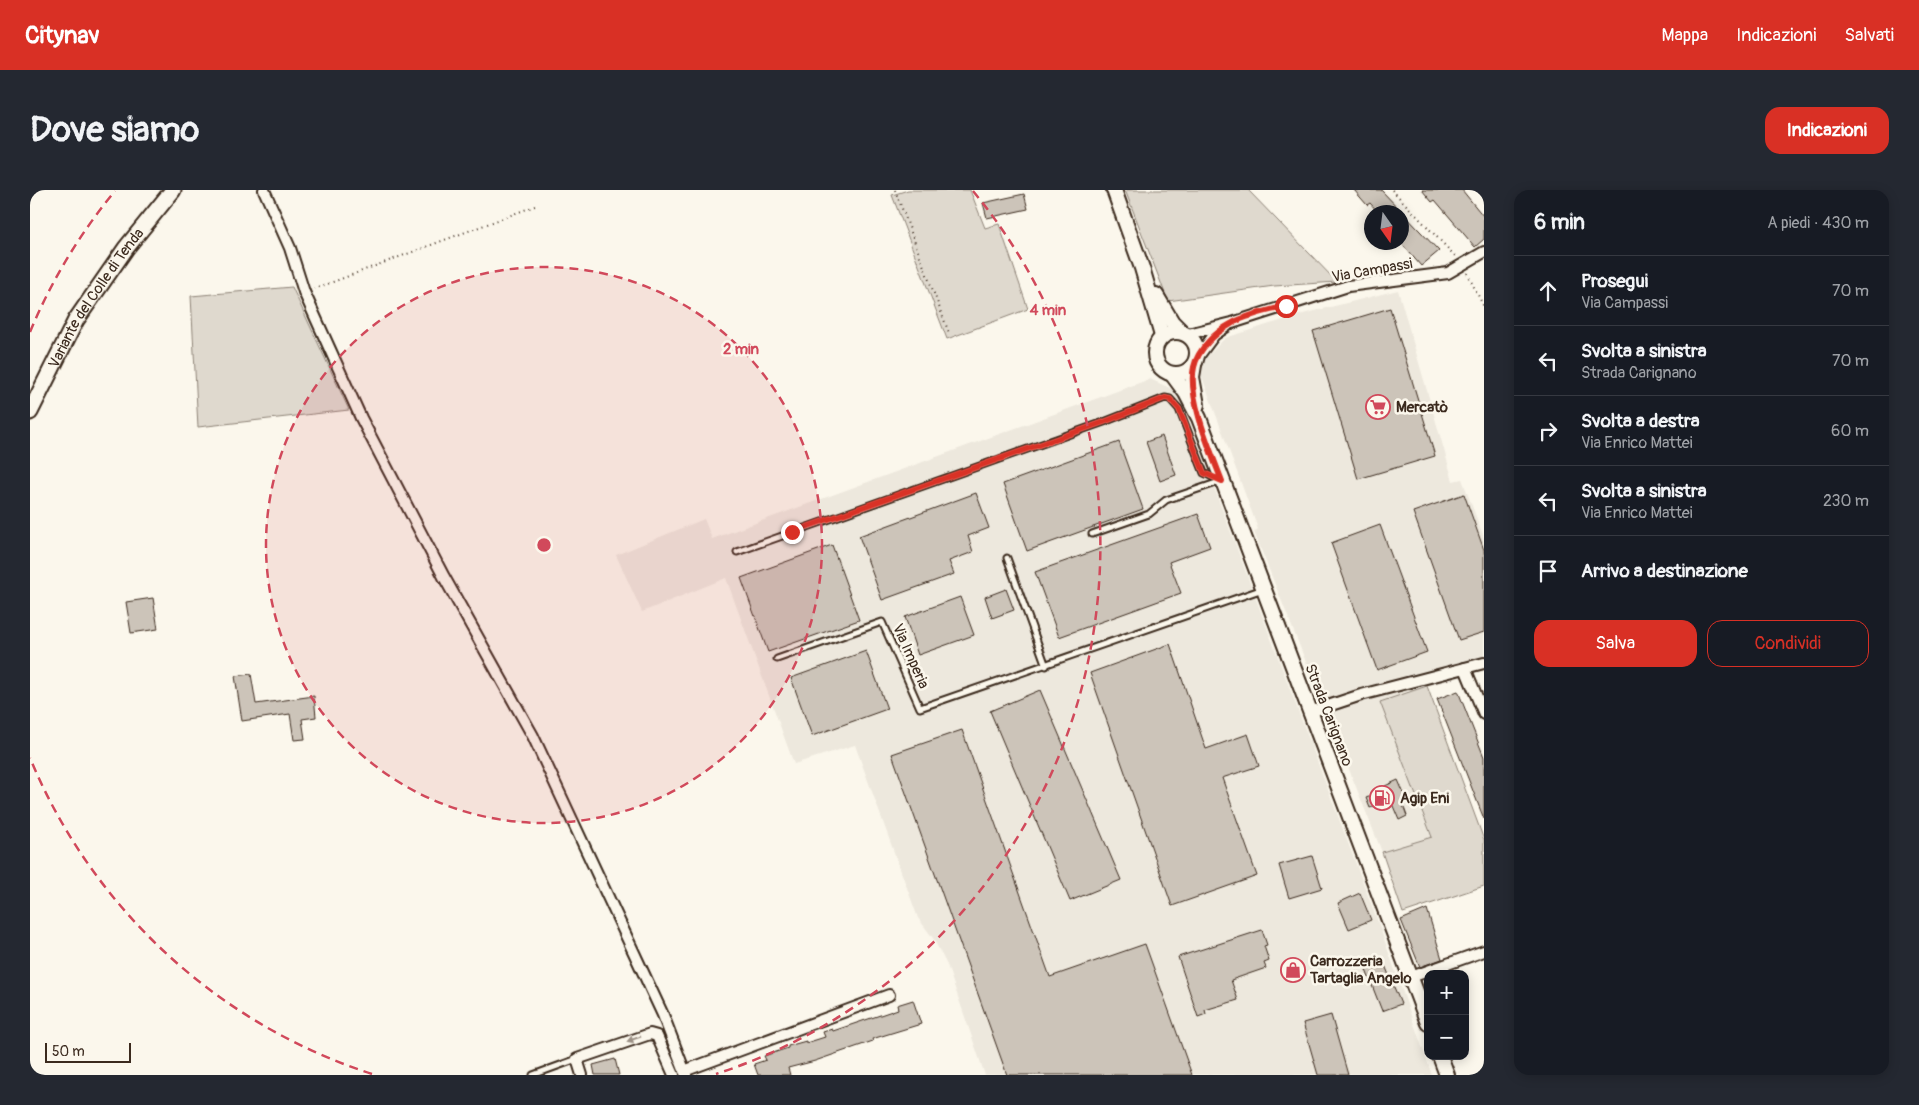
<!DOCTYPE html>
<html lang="it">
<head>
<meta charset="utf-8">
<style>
  body { margin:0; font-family:Pangolin,sans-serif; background:#242831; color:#f1f3f6 }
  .controls { position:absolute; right:15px; bottom:15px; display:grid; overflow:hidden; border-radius:10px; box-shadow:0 2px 12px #0003 }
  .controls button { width:45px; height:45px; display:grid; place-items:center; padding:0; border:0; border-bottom:1px solid #363941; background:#171b24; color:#f1f3f6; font:25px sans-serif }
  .compass { position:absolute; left:1334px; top:15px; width:45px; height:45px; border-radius:50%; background:#171b24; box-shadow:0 2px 12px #0003; rotate:166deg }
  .scale { position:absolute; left:15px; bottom:12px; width:86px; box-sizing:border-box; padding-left:5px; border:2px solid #3b2a1e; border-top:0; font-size:14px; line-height:18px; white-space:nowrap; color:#3b2a1e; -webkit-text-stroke:4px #fbf7ec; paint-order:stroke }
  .stop { position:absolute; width:15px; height:15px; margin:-11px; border:4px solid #d93025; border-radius:50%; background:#fff }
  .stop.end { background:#d93025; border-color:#fff; box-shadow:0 1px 5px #0008 }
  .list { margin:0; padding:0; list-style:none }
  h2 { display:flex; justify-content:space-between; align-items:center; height:65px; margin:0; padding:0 20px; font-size:21px }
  h2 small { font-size:16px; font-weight:400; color:#9ea1a6 }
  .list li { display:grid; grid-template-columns:32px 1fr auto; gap:15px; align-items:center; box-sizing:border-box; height:70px; padding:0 20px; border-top:1px solid #363941 }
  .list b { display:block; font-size:19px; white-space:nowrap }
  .list p { margin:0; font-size:16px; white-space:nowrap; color:#9ea1a6 }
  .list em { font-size:16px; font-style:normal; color:#9ea1a6 }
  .actions { display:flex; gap:10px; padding:15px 20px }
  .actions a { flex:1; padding:11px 0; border:1px solid #d93025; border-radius:15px; text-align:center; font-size:18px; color:#d93025 }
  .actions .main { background:#d93025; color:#fff }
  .icon { flex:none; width:28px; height:28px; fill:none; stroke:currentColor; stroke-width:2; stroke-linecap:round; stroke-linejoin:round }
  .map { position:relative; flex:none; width:1454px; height:885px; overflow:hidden; border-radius:15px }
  header { display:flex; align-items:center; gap:30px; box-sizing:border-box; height:70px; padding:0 25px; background:#d93025; color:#fff }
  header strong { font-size:24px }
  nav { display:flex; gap:28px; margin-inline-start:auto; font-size:18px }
  .intro { display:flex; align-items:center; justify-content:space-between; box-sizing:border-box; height:120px; padding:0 30px }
  h1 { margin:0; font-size:35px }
  .button { padding:12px 22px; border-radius:15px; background:#d93025; color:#fff; font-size:18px; font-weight:700 }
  main { display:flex; gap:30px; padding:0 30px }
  aside { flex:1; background:#171b24; border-radius:15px; box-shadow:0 2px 12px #0003 }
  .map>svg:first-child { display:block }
  .built { fill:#ede8dd }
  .green { fill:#dfd9ce; stroke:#8d8276 }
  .building { fill:#ccc4b9; stroke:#3b2a1e }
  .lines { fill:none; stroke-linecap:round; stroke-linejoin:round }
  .lane-casing { stroke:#3b2a1e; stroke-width:9 }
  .street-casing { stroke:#3b2a1e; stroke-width:14 }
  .secondary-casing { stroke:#3b2a1e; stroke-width:18 }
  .primary-casing { stroke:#3b2a1e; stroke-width:19 }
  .path { stroke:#3b2a1e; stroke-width:2; stroke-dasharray:1 4; stroke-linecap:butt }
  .lane { stroke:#fbf7ec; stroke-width:5 }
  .street { stroke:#fbf7ec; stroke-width:10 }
  .secondary { stroke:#fbf7ec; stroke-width:14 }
  .primary { stroke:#fbf7ec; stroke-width:15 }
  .oneway { fill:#9b9085 }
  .route { stroke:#d93025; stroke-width:6 }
  .ring { fill:none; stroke:#d1495b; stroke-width:2.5; stroke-dasharray:9 6 }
  .labels { text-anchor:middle; stroke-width:5; stroke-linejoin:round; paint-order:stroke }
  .street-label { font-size:15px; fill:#3b2a1e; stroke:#fbf7ec }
  .poi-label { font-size:15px; font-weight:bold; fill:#3b2a1e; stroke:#fbf7ec; text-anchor:start }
  .centre { fill:#d1495b; stroke:#fbf7ec; stroke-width:2.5 }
  .ring-label { font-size:15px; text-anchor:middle; font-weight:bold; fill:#d1495b; stroke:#fbf7ec; stroke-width:5; stroke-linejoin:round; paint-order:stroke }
</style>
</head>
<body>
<header>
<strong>Citynav</strong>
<nav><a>Mappa</a><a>Indicazioni</a><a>Salvati</a></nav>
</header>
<div class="intro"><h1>Dove siamo</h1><a class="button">Indicazioni</a></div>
<main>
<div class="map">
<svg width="1454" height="885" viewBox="0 0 1454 885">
  <rect width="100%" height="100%" fill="#fbf7ec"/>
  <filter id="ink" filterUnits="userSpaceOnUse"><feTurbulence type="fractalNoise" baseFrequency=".02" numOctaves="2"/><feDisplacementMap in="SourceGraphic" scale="10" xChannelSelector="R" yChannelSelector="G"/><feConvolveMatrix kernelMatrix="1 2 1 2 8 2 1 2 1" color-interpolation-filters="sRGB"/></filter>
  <g filter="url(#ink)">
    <g class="built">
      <path d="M1368 100 1423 291 1432 289 1454 348V481L1397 496 1350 512 1402 648 1352 662 1224 342 1228 339 1171 184 1175 169 1195 148 1269 125Z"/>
      <path d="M1120 189 1142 199 1151 210 1348 732 1402 885H955L917 775 903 748 888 728 825 555 764 574 696 388 612 422 586 365 674 329 682 349Z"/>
    </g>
    <g class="green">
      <path d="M878 0H940L955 38 969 34 998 119 917 149 862 5Z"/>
      <path d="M1095 0H1218L1307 92 1244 96 1138 111Z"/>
      <path d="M262 97 319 220 168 237 161 106Z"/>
      <path d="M1397 496 1454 650V696L1373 723 1352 662 1402 647 1350 512Z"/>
    </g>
    <g class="building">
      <path d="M1324 0H1351L1409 61 1391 76 1372 54V22H1348L1340 13 1337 15Z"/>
      <path d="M1392 0H1432L1454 27V49L1445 57 1405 10 1402 12Z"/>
      <path d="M994 4 998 19 957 28 953 13Z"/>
      <path d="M1360 118 1405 266 1328 289 1283 141Z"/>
      <path d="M1132 246 1146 285 1130 291 1116 252Z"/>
      <path d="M1089 252 1113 319 997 361 973 294Z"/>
      <path d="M946 303 959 338 938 346 943 362 919 371 924 384 852 410 829 346Z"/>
      <path d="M1434 304 1454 360V442L1429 450 1383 322Z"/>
      <path d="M1168 324 1180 357 1139 372 1151 403 1029 447 1005 382Z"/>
      <path d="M1350 335 1397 462 1347 480 1301 353Z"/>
      <path d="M802 355 829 430 738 462 711 388Z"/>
      <path d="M976 399 984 420 962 428 955 407Z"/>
      <path d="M930 407 944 445 888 465 875 427Z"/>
      <path d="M123 408 128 439 101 443 96 412Z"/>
      <path d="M1140 454 1176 559 1218 544 1229 576 1192 588 1227 686 1142 716 1060 483Z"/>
      <path d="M836 461 857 519 782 546 761 488Z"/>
      <path d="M221 484 226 514 284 506 286 527 272 529 275 549 264 550 260 524 212 531 205 486Z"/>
      <path d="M1010 500 1091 690 1040 711 960 521Z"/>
      <path d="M1428 501 1454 567V629L1407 509Z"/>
      <path d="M932 540 1020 787 1115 754 1162 885H977L862 564Z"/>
      <path d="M1368 590 1378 613 1373 615 1377 626 1369 630 1360 609 1340 618 1336 608 1356 600 1355 596Z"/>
      <path d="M1282 666 1292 698 1259 708 1249 675Z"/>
      <path d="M1330 703 1341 730 1319 739 1308 713Z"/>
      <path d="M1397 719 1412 769 1390 777 1371 730Z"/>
      <path d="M1232 740 1237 755 1234 756 1239 771 1234 773 1236 778 1201 790 1208 810 1175 820 1176 824 1168 827 1148 767Z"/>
      <path d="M1354 773 1371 814 1352 821 1336 780Z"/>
      <path d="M883 810 891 834 842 849 843 851 785 871 758 878 760 885H728L724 874 736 870 734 866 758 858V856L776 851V853L795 847 793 842 802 839 803 841 868 819 867 815Z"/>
      <path d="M1301 825 1318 885H1288L1273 833Z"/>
      <path d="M585 869 589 885H565L563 875Z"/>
    </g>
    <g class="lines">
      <defs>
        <g id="lane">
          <path d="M1062 344 1119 324 1136 310 1192 291"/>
          <path d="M707 362 1074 232 1135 208 1140 209 1149 219 1174 283 1189 290"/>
          <path d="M977 368 1016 476"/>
          <path d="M747 469 852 432 890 518 1233 399"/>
          <path d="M503 885 547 869"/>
        </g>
        <g id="street">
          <path d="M234 0 260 58 274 102 331 228 414 387 503 546 633 825 656 885"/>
          <path d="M1158 144 1202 133 1318 96 1418 83 1454 62"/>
          <path d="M1167 168 1184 145 1197 136"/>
          <path d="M1435 478 1454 524"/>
          <path d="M1280 522 1331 505 1454 473"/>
          <path d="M1381 787 1454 761"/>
          <path d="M654 881 859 805"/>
          <path d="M552 885 547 869 620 844 627 846 644 885"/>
        </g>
        <g id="secondary">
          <path d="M1084 0 1112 78 1132 146"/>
          <path d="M1126 105 1142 132 1151 141"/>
          <circle cx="1146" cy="163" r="21"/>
          <path d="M1164 175 1162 187 1167 215"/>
          <path d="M1142 184 1156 203 1169 228 1398 833"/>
          <path d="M1410 866 1417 885"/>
        </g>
        <g id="primary">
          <path id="s1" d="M0 222 46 130 96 58 143 0"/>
        </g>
      </defs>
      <use href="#lane" class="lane-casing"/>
      <use href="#street" class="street-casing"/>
      <use href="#secondary" class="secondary-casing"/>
      <use href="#primary" class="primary-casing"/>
      <g class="path">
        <path d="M865 0 919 143"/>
        <path d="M1362 0 1426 67"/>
        <path d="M1437 83 1454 117"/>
        <path d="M284 99 505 16"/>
      </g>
      <use href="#lane" class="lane"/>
      <use href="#street" class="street"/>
      <use href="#secondary" class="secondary"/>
      <use href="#primary" class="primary"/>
    </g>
    <defs><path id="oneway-solid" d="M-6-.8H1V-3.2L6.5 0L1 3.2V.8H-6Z" transform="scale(1.25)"/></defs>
    <use class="oneway" href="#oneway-solid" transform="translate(604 849) rotate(161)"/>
  </g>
  <g class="lines" filter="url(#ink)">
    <path class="route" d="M762 342 1074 232 1135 208 1140 209 1149 219 1174 283 1192 291C1181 262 1157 207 1164 177 1168 159 1186 142 1201 134 1215 125 1239 121 1256 116"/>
  </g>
  <circle cx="514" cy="355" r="278" fill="#d1495b" fill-opacity=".12"/>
  <g class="ring">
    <circle cx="514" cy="355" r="278"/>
    <path d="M342 884A556 556 0 0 1 0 568M0 142A556 556 0 0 1 85 1M943 1A556 556 0 0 1 686 884"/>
  </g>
  <defs>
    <symbol id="supermarket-ring" viewBox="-11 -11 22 22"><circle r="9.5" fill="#fbf7ec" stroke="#d1495b" stroke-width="1.5"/><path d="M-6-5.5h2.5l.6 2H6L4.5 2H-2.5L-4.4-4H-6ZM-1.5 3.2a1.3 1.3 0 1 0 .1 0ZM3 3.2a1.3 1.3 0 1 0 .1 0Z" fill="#d1495b"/></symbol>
    <symbol id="fuel-ring" viewBox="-11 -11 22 22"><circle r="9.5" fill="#fbf7ec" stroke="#d1495b" stroke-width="1.5"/><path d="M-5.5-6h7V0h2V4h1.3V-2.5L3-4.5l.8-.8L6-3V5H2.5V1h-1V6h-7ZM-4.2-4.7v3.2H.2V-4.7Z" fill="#d1495b"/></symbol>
    <symbol id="shop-ring" viewBox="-11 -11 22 22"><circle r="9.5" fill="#fbf7ec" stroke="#d1495b" stroke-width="1.5"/><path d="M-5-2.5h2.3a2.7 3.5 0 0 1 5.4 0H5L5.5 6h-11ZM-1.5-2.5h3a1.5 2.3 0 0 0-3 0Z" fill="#d1495b"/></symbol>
  </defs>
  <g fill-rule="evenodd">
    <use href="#supermarket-ring" x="1334" y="203" width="28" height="28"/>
    <use href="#fuel-ring" x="1338" y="594" width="28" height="28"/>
    <use href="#shop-ring" x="1249" y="766" width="28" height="28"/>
  </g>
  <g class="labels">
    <g class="street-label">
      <text transform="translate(1342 80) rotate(-10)" y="5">Via Campassi</text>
      <text dy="5" stroke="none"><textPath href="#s1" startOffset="132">Variante del Colle di Tenda</textPath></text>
      <text transform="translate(881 466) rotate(66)" y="5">Via Imperia</text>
      <text transform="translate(1299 525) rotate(69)" y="5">Strada Carignano</text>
    </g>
    <g class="poi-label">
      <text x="1366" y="222">Mercatò</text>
      <text x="1370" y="613">Agip Eni</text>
      <text x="1280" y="776">Carrozzeria<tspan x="1280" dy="17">Tartaglia Angelo</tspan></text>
    </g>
  </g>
  <circle cx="514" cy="355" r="8" class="centre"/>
  <g class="ring-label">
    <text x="1018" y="125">4 min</text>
    <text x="711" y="164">2 min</text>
  </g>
</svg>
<div class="controls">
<button>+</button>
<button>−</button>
</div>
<svg class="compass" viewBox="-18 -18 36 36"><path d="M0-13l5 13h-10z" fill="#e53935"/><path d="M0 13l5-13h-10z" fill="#9ea1a6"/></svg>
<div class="scale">50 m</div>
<div class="stop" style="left:1256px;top:116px"></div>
<div class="stop end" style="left:762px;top:342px"></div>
</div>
<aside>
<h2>6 min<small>A piedi · 430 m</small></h2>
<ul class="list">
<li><svg class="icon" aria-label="ahead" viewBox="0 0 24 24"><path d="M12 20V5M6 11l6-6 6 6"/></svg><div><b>Prosegui</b><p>Via Campassi</p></div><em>70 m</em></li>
<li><svg class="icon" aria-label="left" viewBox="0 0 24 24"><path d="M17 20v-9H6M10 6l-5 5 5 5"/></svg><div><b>Svolta a sinistra</b><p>Strada Carignano</p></div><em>70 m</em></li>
<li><svg class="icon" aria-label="right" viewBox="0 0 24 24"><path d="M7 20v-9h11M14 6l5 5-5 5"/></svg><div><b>Svolta a destra</b><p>Via Enrico Mattei</p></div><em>60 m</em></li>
<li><svg class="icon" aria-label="left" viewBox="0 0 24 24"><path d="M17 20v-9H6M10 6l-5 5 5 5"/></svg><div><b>Svolta a sinistra</b><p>Via Enrico Mattei</p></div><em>230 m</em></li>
<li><svg class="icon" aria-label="arrive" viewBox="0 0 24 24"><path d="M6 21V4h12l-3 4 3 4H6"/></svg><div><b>Arrivo a destinazione</b></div></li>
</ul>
<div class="actions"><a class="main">Salva</a><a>Condividi</a></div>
</aside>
</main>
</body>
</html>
